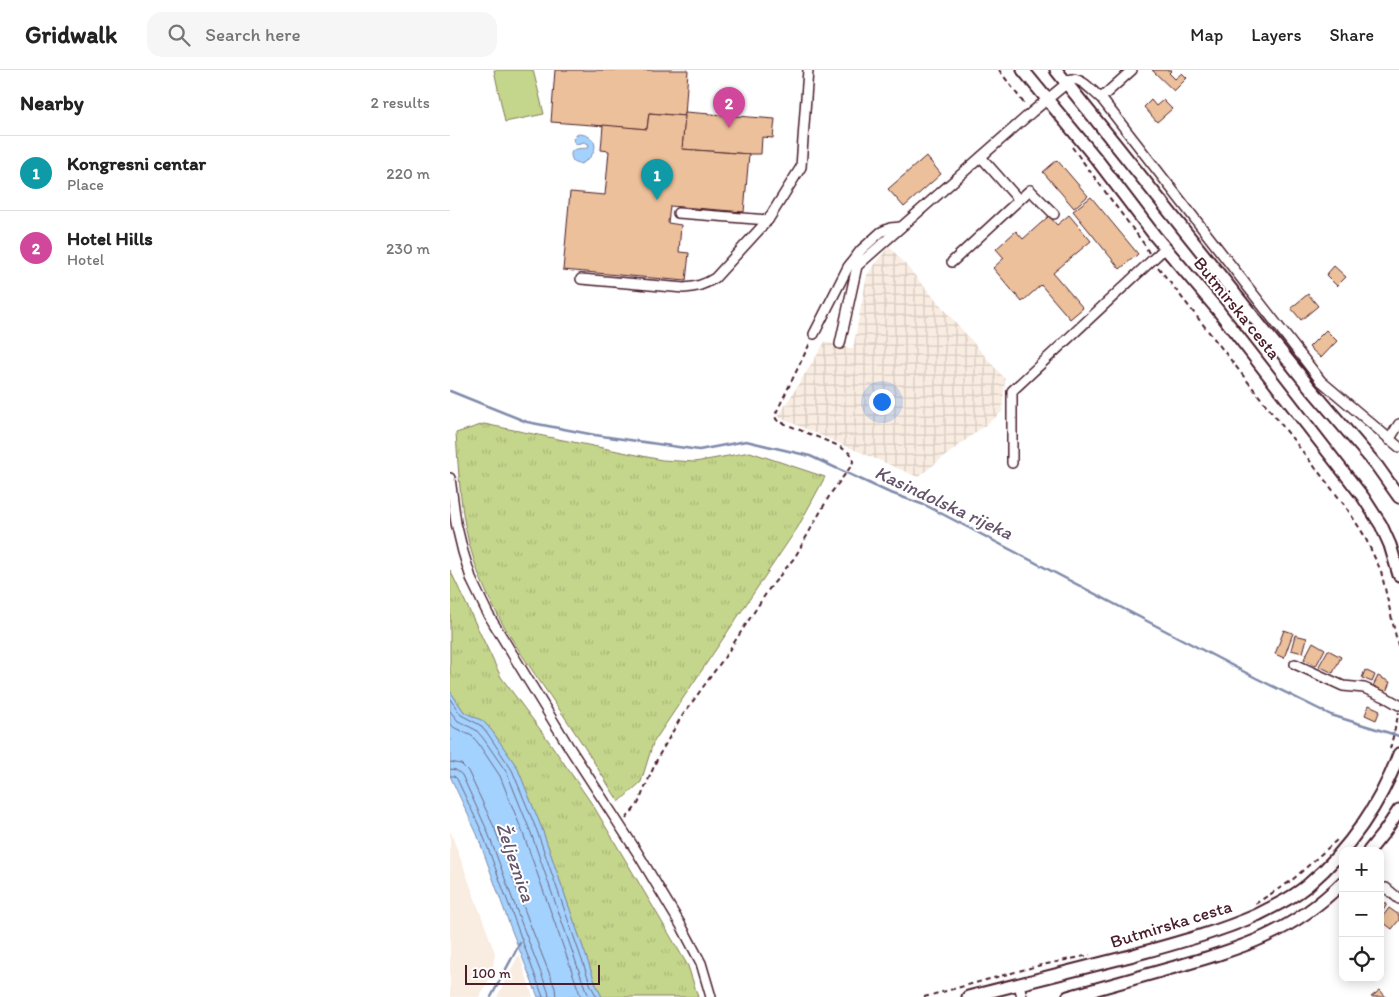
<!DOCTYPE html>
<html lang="en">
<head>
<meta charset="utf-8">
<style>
  body { margin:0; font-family:Itim,sans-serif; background:#f6f6f6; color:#222 }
  .controls { position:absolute; right:15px; bottom:15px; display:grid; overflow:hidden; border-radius:10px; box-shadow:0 2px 12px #0003 }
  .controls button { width:45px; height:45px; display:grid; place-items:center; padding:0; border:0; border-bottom:1px solid #e0e0e0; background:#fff; color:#222; font:25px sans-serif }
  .scale { position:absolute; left:15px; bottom:12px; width:135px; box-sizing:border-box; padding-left:5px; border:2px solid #4a1f2b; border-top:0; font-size:14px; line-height:18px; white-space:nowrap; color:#4a1f2b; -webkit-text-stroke:4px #fff; paint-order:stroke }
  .you { position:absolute; left:431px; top:331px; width:18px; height:18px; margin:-12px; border:4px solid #fff; border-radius:50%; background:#1a73e8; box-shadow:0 0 0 8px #1a73e833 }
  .badge { display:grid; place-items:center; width:32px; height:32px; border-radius:50%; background:#1f6fb2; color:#fff; font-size:16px; font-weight:700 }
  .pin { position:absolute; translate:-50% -41px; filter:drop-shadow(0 1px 2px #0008) }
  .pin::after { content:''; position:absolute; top:26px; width:18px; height:15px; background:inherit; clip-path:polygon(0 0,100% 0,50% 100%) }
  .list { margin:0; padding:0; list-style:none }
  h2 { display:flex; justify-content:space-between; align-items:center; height:65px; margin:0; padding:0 20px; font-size:21px }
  h2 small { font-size:16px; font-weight:400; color:#767676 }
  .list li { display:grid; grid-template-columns:32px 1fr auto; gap:15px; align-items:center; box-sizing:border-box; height:75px; padding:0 20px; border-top:1px solid #e0e0e0 }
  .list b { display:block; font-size:19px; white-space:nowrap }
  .list p { margin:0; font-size:16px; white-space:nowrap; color:#767676 }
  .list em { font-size:16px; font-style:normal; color:#767676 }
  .icon { flex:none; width:28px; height:28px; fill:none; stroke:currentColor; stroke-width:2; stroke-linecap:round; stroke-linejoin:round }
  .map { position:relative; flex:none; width:949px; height:927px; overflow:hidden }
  header { display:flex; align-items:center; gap:30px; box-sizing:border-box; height:70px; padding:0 25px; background:#fff; border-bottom:1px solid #e0e0e0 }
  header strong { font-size:24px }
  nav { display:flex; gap:28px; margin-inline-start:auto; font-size:18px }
  .search { width:350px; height:45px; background:#f6f6f6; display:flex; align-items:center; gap:12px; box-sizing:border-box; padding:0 18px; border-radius:15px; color:#767676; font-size:19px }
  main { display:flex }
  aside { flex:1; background:#fff }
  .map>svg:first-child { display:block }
  .built { fill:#f9ece1 }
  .industrial { fill:url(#industrial-grid) }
  .grass { fill:url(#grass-tufts); stroke:#877a5b }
  .park { fill:#c4d68b; stroke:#877a5b }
  .water { fill:#a3d2ff; stroke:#7f8aaa }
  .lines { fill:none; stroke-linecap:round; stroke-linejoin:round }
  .shore { stroke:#6e6780; stroke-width:1 }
  .stream { stroke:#7f8aaa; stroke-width:2.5 }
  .building { fill:#ebc09b; stroke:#4a1f2b }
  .minor-casing { stroke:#4a1f2b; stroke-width:12 }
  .major-casing { stroke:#4a1f2b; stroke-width:15 }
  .path { stroke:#4a1f2b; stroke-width:2; stroke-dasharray:5 4; stroke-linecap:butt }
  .minor { stroke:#fff; stroke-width:9 }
  .major { stroke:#fff; stroke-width:11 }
  .labels { text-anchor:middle; stroke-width:4; stroke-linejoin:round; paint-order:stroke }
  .street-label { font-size:18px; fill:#4a1f2b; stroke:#fff }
  .water-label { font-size:19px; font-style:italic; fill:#65556b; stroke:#fff }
</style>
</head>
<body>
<header>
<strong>Gridwalk</strong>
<div class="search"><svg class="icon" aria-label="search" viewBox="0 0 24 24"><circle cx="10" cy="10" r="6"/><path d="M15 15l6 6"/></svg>Search here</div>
<nav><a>Map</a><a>Layers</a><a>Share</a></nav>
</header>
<main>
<aside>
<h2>Nearby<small>2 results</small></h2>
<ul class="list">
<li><span class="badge" style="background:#0f9aa8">1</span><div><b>Kongresni centar</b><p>Place</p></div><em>220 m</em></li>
<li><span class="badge" style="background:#d1479c">2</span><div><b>Hotel Hills</b><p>Hotel</p></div><em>230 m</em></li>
</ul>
</aside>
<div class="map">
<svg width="949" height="927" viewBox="0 0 949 927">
  <defs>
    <pattern id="industrial-grid" width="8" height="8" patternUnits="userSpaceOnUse" patternTransform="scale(1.25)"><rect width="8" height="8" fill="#f9ece1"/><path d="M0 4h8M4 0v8" fill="none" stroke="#d7cac1"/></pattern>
    <pattern id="grass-tufts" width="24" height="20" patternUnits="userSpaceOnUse" patternTransform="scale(1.25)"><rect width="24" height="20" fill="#c4d68b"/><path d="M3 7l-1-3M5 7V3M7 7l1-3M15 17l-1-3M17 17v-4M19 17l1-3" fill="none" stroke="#aab778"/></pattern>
  </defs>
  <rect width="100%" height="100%" fill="#fff"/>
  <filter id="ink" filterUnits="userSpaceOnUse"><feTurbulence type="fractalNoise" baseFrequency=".02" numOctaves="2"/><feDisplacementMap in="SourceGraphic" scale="10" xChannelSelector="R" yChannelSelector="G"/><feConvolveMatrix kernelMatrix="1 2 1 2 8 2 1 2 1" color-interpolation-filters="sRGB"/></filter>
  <g filter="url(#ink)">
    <g class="built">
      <path d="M0 760 45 883 42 905 29 927H0Z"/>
      <path d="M69 884 83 927H47Z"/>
    </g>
    <path class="industrial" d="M439 176 555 309 552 342 468 407 328 347 375 272 403 279 417 205Z"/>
    <g class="grass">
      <path d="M34 354 212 390 245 392 300 382 375 407 348 457 203 673 191 712 169 732C152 706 137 680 120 655 85 603 41 548 23 487 10 447 9 405 6 363Z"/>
      <path d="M0 500 51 607 98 670 144 737 238 896 248 927H152L146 915 92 759 67 697 42 661 33 651 14 642 0 621Z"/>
    </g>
    <path class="park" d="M44 0H83L94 44 55 52Z"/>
    <g class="water">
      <path d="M128 64C151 65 149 85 131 94L123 91C116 77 129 79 138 78L139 74 134 72 127 74 124 72 123 68Z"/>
      <path d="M0 621 14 642 33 651 42 661 67 697 92 759 146 915 152 927H88L60 856 27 764 0 706Z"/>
    </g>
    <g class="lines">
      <g class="shore">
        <path d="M0 629 11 645 30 655 38 664 62 700 87 761 141 916 147 927"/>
        <path d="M0 641 8 651 26 660 33 668 57 703 81 763 135 918 140 927"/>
        <path d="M0 654 5 658 22 666 28 673 50 706 74 766 131 927"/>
        <path d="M0 692 11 694 18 701 44 757 78 849 105 918 106 927"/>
        <path d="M0 699 6 700 12 705 37 760 71 852 98 921 99 927"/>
        <path d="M0 706H4L7 709 32 762 93 927"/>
      </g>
      <g class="stream">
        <path d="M0 321 77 352 145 365 249 380 296 371 360 386 438 422 477 436 806 608 881 645 949 666"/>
        <path d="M41 927 70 873"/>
      </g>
    </g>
    <g class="building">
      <path d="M105 0H238L235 46 199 43 197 59 101 52Z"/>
      <path d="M702 0H722L719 3 725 9 732 3 737 8 724 21Z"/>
      <path d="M701 30 706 36 713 30 722 39 707 52 694 37Z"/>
      <path d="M235 42 325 49 323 68 312 67 311 84H299L232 79Z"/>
      <path d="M199 43 235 46 232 79 299 84 294 142 220 136 218 153 231 155 229 182 239 183 236 211 113 200 120 122 155 125 159 81 151 80 153 55 197 59Z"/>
      <path d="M476 86 491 104 454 137 438 119Z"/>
      <path d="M607 90 638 126 624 138 593 102Z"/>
      <path d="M641 127 688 184 670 199 623 141Z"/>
      <path d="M619 145 641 171 603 203 633 238 620 249 591 215 572 232 543 198 554 188 546 179 566 161 573 169 599 146 607 155Z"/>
      <path d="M884 196 896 207 887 216 876 205Z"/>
      <path d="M858 224 868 236 851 250 841 238Z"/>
      <path d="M876 260 887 271 871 288 859 277Z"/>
      <path d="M834 560 843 563 834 588 825 584Z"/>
      <path d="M845 565 857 568 853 583 841 580Z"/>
      <path d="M863 572 875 579 866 596 854 589Z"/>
      <path d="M878 580 891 587 883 603 869 596Z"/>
      <path d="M915 600 925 605 922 612 912 608Z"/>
      <path d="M928 606 940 612 936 622 923 616Z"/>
      <path d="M919 635 930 640 926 650 915 645Z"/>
      <path d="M930 830 937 834 930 846Z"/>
      <path d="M939 838 949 845V850L942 859 930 850Z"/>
      <path d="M930 920 936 927H921Z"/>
    </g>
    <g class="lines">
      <defs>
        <g id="minor">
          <path d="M651 28 682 0"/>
          <path d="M569 130 580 120 604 144"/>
          <path d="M228 143 318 150 351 97 358 0"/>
          <path d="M502 192 569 130 531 87"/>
          <path d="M131 209 234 218C246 217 254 215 265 208L318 150"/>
          <path d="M364 264 398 197 411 180 431 162 440 158 451 157"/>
          <path d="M390 274 407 196 582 42 622 9C633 9 642 21 651 28L871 311 949 377"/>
          <path d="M939 370 949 354"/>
          <path d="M562 393V321L715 178"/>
          <path d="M0 408 6 453 13 482 22 511 38 544 119 677 187 782 232 857 251 893 261 927"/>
          <path d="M845 594 893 616 914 618 935 627 949 635"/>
          <path d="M936 818 949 829"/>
          <path d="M569 914 572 927"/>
        </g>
        <g id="major">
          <path d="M573 0 648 91 705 166 767 239 913 427 931 455 940 475 949 505"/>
          <path d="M606 0 857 314 927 396 949 427"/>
          <path d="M919 781 935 761 949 740"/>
          <path d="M518 927C572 913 626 900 680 886 723 874 766 863 807 845 825 836 844 827 859 814 899 780 931 733 949 684"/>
          <path d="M618 927C653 917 689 907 725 897 792 878 842 863 893 812"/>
        </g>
      </defs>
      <use href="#minor" class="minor-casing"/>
      <use href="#major" class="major-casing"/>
      <g class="path">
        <path d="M549 0 576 36"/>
        <path d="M622 77 694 174 699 183"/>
        <path d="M708 197 896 437 914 465 931 501 949 580"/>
        <path d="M940 679 949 642"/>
        <path d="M176 749 188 734 208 687 230 649 274 588 319 519 345 487 381 423 399 399 403 392 402 385 389 376 328 351 326 349 325 345 361 271"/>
        <path d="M805 834 841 811 888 769"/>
        <path d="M474 927 587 896 640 885"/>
      </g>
      <use href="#minor" class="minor"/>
      <use href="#major" class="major"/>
    </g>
  </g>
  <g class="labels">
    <g class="street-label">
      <text transform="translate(787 238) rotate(51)" y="6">Butmirska cesta</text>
      <text transform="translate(721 854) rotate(-17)" y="6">Butmirska cesta</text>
    </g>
    <g class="water-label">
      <text transform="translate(494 432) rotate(25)" y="7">Kasindolska rijeka</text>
      <text transform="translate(66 792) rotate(71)" y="7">Željeznica</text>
    </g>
  </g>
</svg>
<div class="controls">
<button>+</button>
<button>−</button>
<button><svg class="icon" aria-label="locate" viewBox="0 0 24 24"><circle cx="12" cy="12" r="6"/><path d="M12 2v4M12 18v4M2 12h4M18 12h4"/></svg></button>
</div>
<div class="scale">100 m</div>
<div class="you"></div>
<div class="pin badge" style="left:207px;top:130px;background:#0f9aa8">1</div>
<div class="pin badge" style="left:279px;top:58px;background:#d1479c">2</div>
</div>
</main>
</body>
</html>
